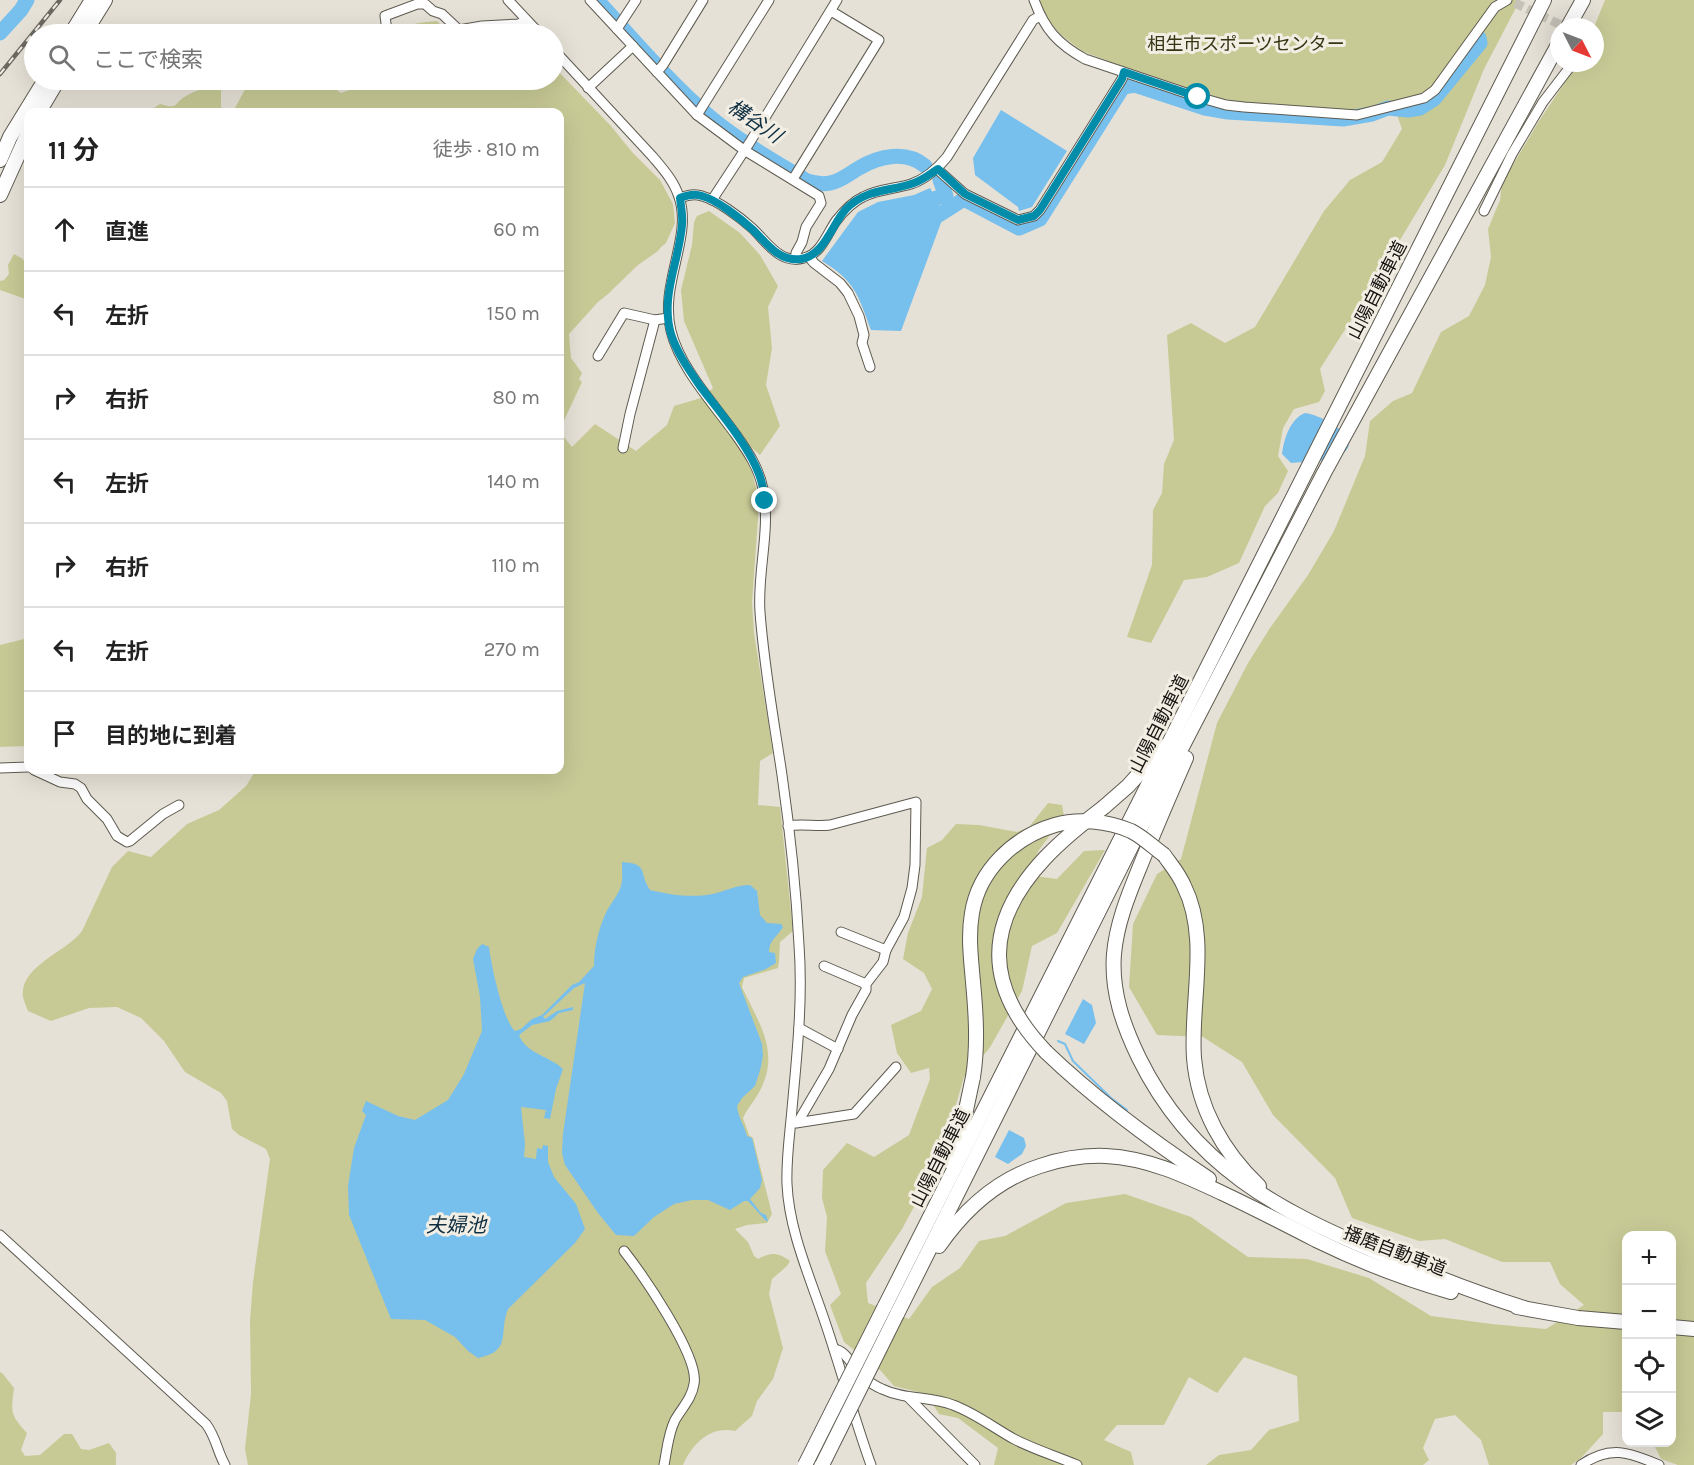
<!DOCTYPE html>
<html lang="ja">
<head>
<meta charset="utf-8">
<style>
  body { margin:0; font-family:Karla,"Noto Sans JP",sans-serif; background:#f6f6f6; color:#222 }
  .controls { position:absolute; right:18px; bottom:18px; display:grid; overflow:hidden; border-radius:12px; box-shadow:0 6px 24px #0002 }
  .controls button { width:54px; height:54px; display:grid; place-items:center; padding:0; border:0; border-bottom:2px solid #e0e0e0; background:#fff; color:#222; font:30px sans-serif }
  .compass { position:absolute; left:1550px; top:18px; width:54px; height:54px; border-radius:50%; background:#fff; box-shadow:0 6px 24px #0002; rotate:132deg }
  .stop { position:absolute; width:18px; height:18px; margin:-14px; border:4px solid #018caa; border-radius:50%; background:#fff }
  .stop.end { background:#018caa; border-color:#fff; box-shadow:0 2px 6px #0008 }
  .list { margin:0; padding:0; list-style:none }
  h2 { display:flex; justify-content:space-between; align-items:center; height:78px; margin:0; padding:0 24px; font-size:26px }
  h2 small { font-size:20px; font-weight:400; color:#767676 }
  .list li { display:grid; grid-template-columns:39px 1fr auto; gap:18px; align-items:center; box-sizing:border-box; height:84px; padding:0 24px; border-top:2px solid #e0e0e0 }
  .list b { display:block; font-size:22px; white-space:nowrap }
  .list em { font-size:20px; font-style:normal; color:#767676 }
  .icon { flex:none; width:33px; height:33px; fill:none; stroke:currentColor; stroke-width:2; stroke-linecap:round; stroke-linejoin:round }
  .map { position:relative; flex:none; width:1694px; height:1465px; overflow:hidden }
  .search { position:absolute; background:#fff; box-shadow:0 6px 24px #0002; left:24px; top:24px; width:540px; height:66px; display:flex; align-items:center; gap:15px; box-sizing:border-box; padding:0 21px; border-radius:33px; color:#767676; font-size:22px }
  .panel { position:absolute; background:#fff; box-shadow:0 6px 24px #0002; left:24px; top:108px; width:540px; height:666px; border-radius:12px }
  .map>svg:first-child { display:block }
  .green { fill:#c7ca95 }
  .water { fill:#77bfed }
  .lines { fill:none; stroke-linecap:round; stroke-linejoin:round }
  .stream { stroke:#77bfed; stroke-width:2 }
  .river { stroke:#77bfed; stroke-width:15 }
  .minor-tunnel { stroke:#c7c2b8; stroke-width:9; stroke-dasharray:9 4.5; stroke-linecap:butt }
  .minor-casing { stroke:#5e5a50; stroke-width:11 }
  .highway-casing { stroke:#5e5a50; stroke-width:16 }
  .minor { stroke:#fff; stroke-width:9 }
  .highway { stroke:#fff; stroke-width:14 }
  .rail-casing { stroke:#6c6962; stroke-width:4.5 }
  .rail { stroke:#f3eee3; stroke-width:2; stroke-dasharray:7; stroke-linecap:butt }
  .highway-bridge-casing { stroke:#5e5a50; stroke-width:16; stroke-linecap:butt }
  .highway-bridge { stroke:#fff; stroke-width:14 }
  .route { stroke:#018caa; stroke-width:8 }
  .labels { text-anchor:middle; stroke-width:6; stroke-linejoin:round; paint-order:stroke }
  .park-label { font-size:18px; fill:#343513; stroke:#f3eee3 }
  .street-label { font-size:18px; fill:#151410; stroke:#f3eee3 }
  .water-label { font-size:20px; font-style:italic; fill:#0e2f42; stroke:#f3eee3 }
</style>
</head>
<body>
<div class="map">
<svg width="1694" height="1465" viewBox="0 0 1694 1465">
  <rect width="100%" height="100%" fill="#e6e1d6"/>
  <g class="green">
    <path d="M1038 0H1520L1484 69 1445 165 1370 290 1320 369 1325 391 1319 402 1294 409 1283 428 1278 456 1288 471 1278 493 1265 506 1239 563 1207 577 1184 580 1151 643 1127 637 1152 565 1153 510 1162 493 1164 464 1174 440 1167 335 1191 323 1225 343 1255 327 1324 211 1350 180 1382 162 1402 129 1397 115 1232 102 1150 77 1082 51 1060 34 1042 12Z"/>
    <path d="M1605 0H1694V1465H1678L1661 1459 1653 1443 1672 1442V1236H1626V1412H1603V1434L1581 1458 1571 1465H1489L1481 1440 1455 1415 1435 1419 1423 1448 1429 1460 1423 1465H1206L1219 1455 1251 1450 1269 1430 1299 1421 1297 1376 1244 1357 1217 1393 1189 1377 1164 1425H1117L1104 1440 1131 1452 1134 1465H994L998 1448 958 1418 939 1414 926 1394 894 1386 881 1371 844 1342 830 1305 841 1294 825 1251 827 1217 822 1198 823 1170 847 1143 874 1157 909 1135 930 1079 929 1068 911 1073 897 1053 891 1025 921 1011 932 989 924 973 903 959 908 933 922 897 927 848 942 840 956 824 979 825 1017 832 1029 827 1048 803 1062 805 1064 816 1039 850 1028 875 1057 879 1084 851 1105 850 1057 933 1032 946 1022 991 989 1049 964 1077 952 1118 936 1166 902 1229 866 1283 868 1303 909 1319 932 1287 960 1268 979 1241 1005 1236 1066 1203 1125 1194 1191 1217 1248 1257 1307 1259 1369 1278 1431 1316 1492 1324 1546 1329 1584 1305 1560 1284 1550 1262H1502L1445 1239 1419 1241 1352 1218 1335 1178 1273 1115 1242 1062 1203 1037 1157 1035 1129 987 1133 924 1157 874 1181 859 1217 723 1248 663 1270 628 1308 575 1334 531 1365 456 1370 421 1393 401 1412 393 1441 332 1469 316 1485 285 1491 257 1488 229 1500 200 1502 183 1539 121 1578 63H1595L1594 27Z"/>
    <path d="M437 21 450 34H393C401 24 424 22 437 21Z"/>
    <path d="M554 67 611 126 632 152 660 180 673 204 675 223 666 243 661 247 658 251 638 265 608 294 598 302 569 334 571 358 582 373 579 379 582 382 560 429V112H152V109L160 104C180 110 173 103 186 96 194 91 206 88 215 85L221 88V107L225 110 235 108 250 80H330L334 88 341 93 352 89 358 80H554Z"/>
    <path d="M709 211 740 233 760 255 778 286 768 307 772 348 766 385 780 426 760 455 745 442 731 423 725 429 745 456 752 472 757 492 758 518 752 602 754 633 773 753 760 761 758 805 780 807 793 931 780 942 779 962 778 968 744 978 742 987C759 1024 782 1053 758 1094 753 1103 747 1109 743 1118L749 1135 753 1138 772 1214 767 1223 747 1225 735 1229 748 1242 754 1256 758 1259C771 1252 778 1252 790 1261L787 1266 772 1279 769 1294 783 1348 773 1379 757 1401 752 1416 735 1431C710 1426 693 1443 683 1465H248L245 1449 251 1394 250 1320 253 1282 270 1159 266 1149 239 1135 232 1129 227 1101 221 1093 185 1072 164 1041 141 1018 117 1007 89 1008 51 1021 28 1011C26 1006 24 1001 23 997 19 966 67 952 82 931L112 867 128 851 151 857 187 824 219 810 246 786 256 770H560V432L572 447 595 424 636 451 667 425 674 406 701 398 713 388 684 321 681 290 692 245 694 222 697 216Z"/>
    <path d="M14 254 23 259 28 271V300L0 290V281L4 280 9 274 8 265Z"/>
    <path d="M28 638V746L0 747V645Z"/>
    <path d="M0 1372 3 1374 14 1388C11 1413 10 1414 27 1433L21 1450 25 1456 40 1455 64 1434H72L81 1449 89 1450 109 1443 116 1453V1465H0Z"/>
  </g>
  <g class="water">
    <path d="M1001 110 1067 151 1032 207 1019 211 1018 207 975 175 973 158Z"/>
    <path d="M930 188 940 205 937 209 942 220 901 331 871 330C858 295 855 281 822 261L858 212 878 202 914 195Z"/>
    <path d="M1305 413C1319 414 1367 438 1342 454 1328 463 1306 461 1291 463L1282 454C1284 439 1290 419 1305 413Z"/>
    <path d="M622 862C650 864 638 873 650 890 670 895 693 898 713 894 726 891 736 885 750 885L757 891 760 915 767 923 781 924 783 927C777 937 769 940 769 952L775 953 776 963 766 969 743 977 739 983 762 1044 763 1055 761 1067 755 1086 742 1098 737 1106C738 1117 744 1125 747 1136L752 1138 762 1180 760 1188 750 1199 761 1213 766 1215 768 1221H766L748 1201H744L730 1210 708 1200H692L674 1204 654 1217 634 1236 616 1235 598 1213 565 1165 562 1153 563 1134 585 983 574 988 543 1017 545 1019 557 1011 573 1007V1010L559 1013 550 1021 532 1025 519 1035C526 1054 550 1056 563 1069L556 1089 550 1119 544 1118 546 1110 521 1107 525 1144 524 1157 536 1159 537 1148 542 1149 543 1145 548 1146V1162L554 1177 576 1204 585 1229 575 1243 508 1309C498 1333 513 1351 478 1358L468 1351 455 1337 425 1320 391 1319 349 1215 348 1186 354 1148 366 1115 362 1111 366 1101 398 1116 415 1120 448 1100 464 1074 482 1031 480 997 473 959 477 949 482 944 489 947C491 964 503 1021 515 1031L521 1029 532 1019 542 1015 572 985 579 982 594 966C594 949 598 931 605 915 609 905 618 896 621 886 623 879 622 869 622 862Z"/>
    <path d="M1083 999 1092 1005 1096 1023 1084 1044 1065 1034Z"/>
    <path d="M1009 1130 1024 1138 1026 1146 1022 1154 1008 1164 995 1157Z"/>
  </g>
  <g class="lines">
    <path class="stream" d="M1058 1041 1065 1044 1073 1061 1111 1098 1127 1110"/>
    <g class="river">
      <path d="M597 0C633 39 669 82 710 117 740 142 774 161 807 181 815 183 822 185 830 183 841 181 850 173 859 168 879 156 906 150 925 166"/>
      <path d="M0 33 21 10 27 0"/>
      <path d="M936 198 946 196 940 180"/>
      <path d="M939 215 964 199 1019 228 1040 219 1123 87 1135 85 1205 108 1228 112 1343 119 1372 114 1388 108 1408 110 1420 108 1434 99 1480 43 1479 38"/>
    </g>
    <path class="minor-tunnel" d="M1515 3 1565 27"/>
    <defs>
      <g id="minor">
        <path d="M508 0 540 34"/>
        <path d="M590 0 697 115 744 150 819 196 821 203 806 227 802 242 796 253V259"/>
        <path d="M1034 0C1045 30 1058 44 1085 59L1198 97 1226 105 1244 107 1357 115 1424 98 1435 90 1495 7 1507 0"/>
        <path d="M617 29 636 0"/>
        <path d="M382 34 387 31 385 16 417 4H425L433 11 442 14 459 30 482 26 519 24 526 20"/>
        <path d="M554 50 653 157C663 169 674 181 679 197 693 237 659 284 671 331 680 368 714 404 736 435 748 452 759 468 763 489 771 530 757 572 760 612 764 667 774 721 782 775 790 831 796 888 799 945 803 1000 797 1054 792 1109 790 1133 786 1159 787 1184 789 1231 810 1277 825 1322 841 1369 854 1418 871 1465"/>
        <path d="M657 72 663 65 703 0"/>
        <path d="M588 88 633 46"/>
        <path d="M697 115 769 0"/>
        <path d="M937 169 965 194 1018 220 1034 216 1040 210 1122 79 1124 73"/>
        <path d="M793 179 879 40 831 11"/>
        <path d="M680 198C687 195 694 193 702 196 717 200 740 217 752 228 767 242 780 265 804 258 821 254 827 234 836 221 843 212 852 202 863 197 878 189 895 189 911 184 926 179 937 169 947 157L1033 20 1040 16"/>
        <path d="M712 200 750 142 837 0"/>
        <path d="M1484 211 1512 154 1543 102 1573 63"/>
        <path d="M809 257 814 263 840 283 848 293 859 316 864 335 862 343 870 367"/>
        <path d="M598 356 624 313 655 320"/>
        <path d="M623 448 630 414 655 320 668 318"/>
        <path d="M0 768 28 767"/>
        <path d="M34 770 60 782 75 784 81 788 87 799 107 819 117 836 127 842 130 841 163 814 179 805"/>
        <path d="M788 826C802 823 816 827 830 825L916 802 915 865 912 888 904 917 886 950 883 962 866 984V990L852 1015 829 1069 798 1122"/>
        <path d="M841 932 886 950"/>
        <path d="M824 966 866 984"/>
        <path d="M799 1028 838 1049"/>
        <path d="M796 1123 854 1114 896 1067"/>
        <path d="M0 1235 206 1424C216 1437 217 1451 225 1465"/>
        <path d="M624 1251C642 1274 700 1357 694 1384 692 1398 682 1408 675 1420 668 1434 667 1450 664 1465"/>
        <path d="M834 1349C846 1350 854 1369 863 1377 869 1382 875 1386 882 1389 905 1400 930 1396 953 1405 975 1413 994 1428 1014 1439 1033 1449 1056 1456 1077 1465"/>
        <path d="M908 1397 975 1465"/>
        <path d="M1581 1465C1610 1445 1629 1452 1659 1465"/>
      </g>
      <g id="highway">
        <path d="M1568 27 1583 0"/>
        <path d="M71 34 92 0"/>
        <path d="M84 34 105 0"/>
        <path d="M39 112 58 80"/>
        <path d="M0 160 10 137 45 80"/>
        <path d="M0 195 28 133"/>
        <path d="M1186 758C1171 792 1157 825 1143 859 1131 889 1117 920 1114 954 1111 991 1123 1025 1139 1058 1192 1166 1278 1211 1384 1255 1430 1275 1476 1293 1524 1308"/>
        <path d="M1104 807 1128 786 1163 747"/>
        <path d="M1164 855C1171 865 1179 874 1184 886 1210 938 1190 1002 1194 1058 1198 1108 1223 1152 1259 1186"/>
        <path d="M1046 1052C1096 1100 1152 1141 1209 1179"/>
        <path d="M950 1162 963 1124 973 1077"/>
        <path d="M939 1246C964 1210 996 1180 1040 1166 1061 1159 1084 1155 1106 1156 1148 1158 1186 1176 1222 1193 1254 1208 1285 1224 1316 1240 1359 1261 1405 1279 1451 1292"/>
        <path d="M1517 1307 1578 1318 1626 1322"/>
        <path d="M884 1308 1544 0"/>
        <path d="M897 1314 1151 807 1324 473 1559 43"/>
        <path d="M1672 1327 1694 1329"/>
      </g>
    </defs>
    <use href="#minor" class="minor-casing"/>
    <use href="#highway" class="highway-casing"/>
    <use href="#minor" class="minor"/>
    <use href="#highway" class="highway"/>
    <defs>
      <path id="rail" d="M0 74 60 0"/>
    </defs>
    <use href="#rail" class="rail-casing"/>
    <use href="#rail" class="rail"/>
    <defs>
      <g id="highway-bridge">
        <path d="M1046 1052C984 987 983 924 1045 858 1063 839 1083 823 1104 807"/>
        <path d="M973 1077C978 1046 976 1014 973 982 971 959 968 936 972 913 979 870 1014 837 1055 825 1078 818 1108 821 1131 831 1143 837 1153 847 1164 855"/>
        <path d="M805 1465 884 1308"/>
        <path d="M822 1465 897 1314"/>
      </g>
    </defs>
    <use href="#highway-bridge" class="highway-bridge-casing"/>
    <use href="#highway-bridge" class="highway-bridge"/>
  </g>
  <g class="lines">
    <path class="route" d="M765 501C764 492 762 482 759 474 748 445 719 411 700 386 689 370 677 353 671 334 660 296 679 262 682 225 683 216 681 207 680 198 687 195 694 193 702 196 717 200 740 218 752 229 766 242 778 262 801 259 824 256 832 224 846 209 867 188 889 192 914 183 923 180 930 174 938 169L965 194 1018 220 1034 216 1040 210 1122 79 1124 72 1198 97"/>
  </g>
  <g class="labels">
    <g class="park-label">
      <text x="1246" y="50">相生市スポーツセンター</text>
    </g>
    <g class="street-label">
      <text transform="translate(1377 290) rotate(-63)" y="6">山陽自動車道</text>
      <text transform="translate(1159 724) rotate(-63)" y="6">山陽自動車道</text>
      <text transform="translate(940 1158) rotate(-63)" y="6">山陽自動車道</text>
      <text transform="translate(1395 1251) rotate(21)" y="6">播磨自動車道</text>
    </g>
    <g class="water-label">
      <text transform="translate(755 121) rotate(34)" y="7">構谷川</text>
      <text x="456" y="1232">夫婦池</text>
    </g>
  </g>
</svg>
<div class="controls">
<button>+</button>
<button>−</button>
<button><svg class="icon" aria-label="locate" viewBox="0 0 24 24"><circle cx="12" cy="12" r="6"/><path d="M12 2v4M12 18v4M2 12h4M18 12h4"/></svg></button>
<button><svg class="icon" aria-label="layers" viewBox="0 0 24 24"><path d="M12 4l9 5-9 5-9-5zM3 14l9 5 9-5"/></svg></button>
</div>
<svg class="compass" viewBox="-18 -18 36 36"><path d="M0-13l5 13h-10z" fill="#e53935"/><path d="M0 13l5-13h-10z" fill="#767676"/></svg>
<div class="stop" style="left:1198px;top:97px"></div>
<div class="stop end" style="left:765px;top:501px"></div>
<div class="search"><svg class="icon" aria-label="search" viewBox="0 0 24 24"><circle cx="10" cy="10" r="6"/><path d="M15 15l6 6"/></svg>ここで検索</div>
<section class="panel">
<h2>11 分<small>徒歩 · 810 m</small></h2>
<ul class="list">
<li><svg class="icon" aria-label="ahead" viewBox="0 0 24 24"><path d="M12 20V5M6 11l6-6 6 6"/></svg><div><b>直進</b></div><em>60 m</em></li>
<li><svg class="icon" aria-label="left" viewBox="0 0 24 24"><path d="M17 20v-9H6M10 6l-5 5 5 5"/></svg><div><b>左折</b></div><em>150 m</em></li>
<li><svg class="icon" aria-label="right" viewBox="0 0 24 24"><path d="M7 20v-9h11M14 6l5 5-5 5"/></svg><div><b>右折</b></div><em>80 m</em></li>
<li><svg class="icon" aria-label="left" viewBox="0 0 24 24"><path d="M17 20v-9H6M10 6l-5 5 5 5"/></svg><div><b>左折</b></div><em>140 m</em></li>
<li><svg class="icon" aria-label="right" viewBox="0 0 24 24"><path d="M7 20v-9h11M14 6l5 5-5 5"/></svg><div><b>右折</b></div><em>110 m</em></li>
<li><svg class="icon" aria-label="left" viewBox="0 0 24 24"><path d="M17 20v-9H6M10 6l-5 5 5 5"/></svg><div><b>左折</b></div><em>270 m</em></li>
<li><svg class="icon" aria-label="arrive" viewBox="0 0 24 24"><path d="M6 21V4h12l-3 4 3 4H6"/></svg><div><b>目的地に到着</b></div></li>
</ul>
</section>
</div>
</body>
</html>
